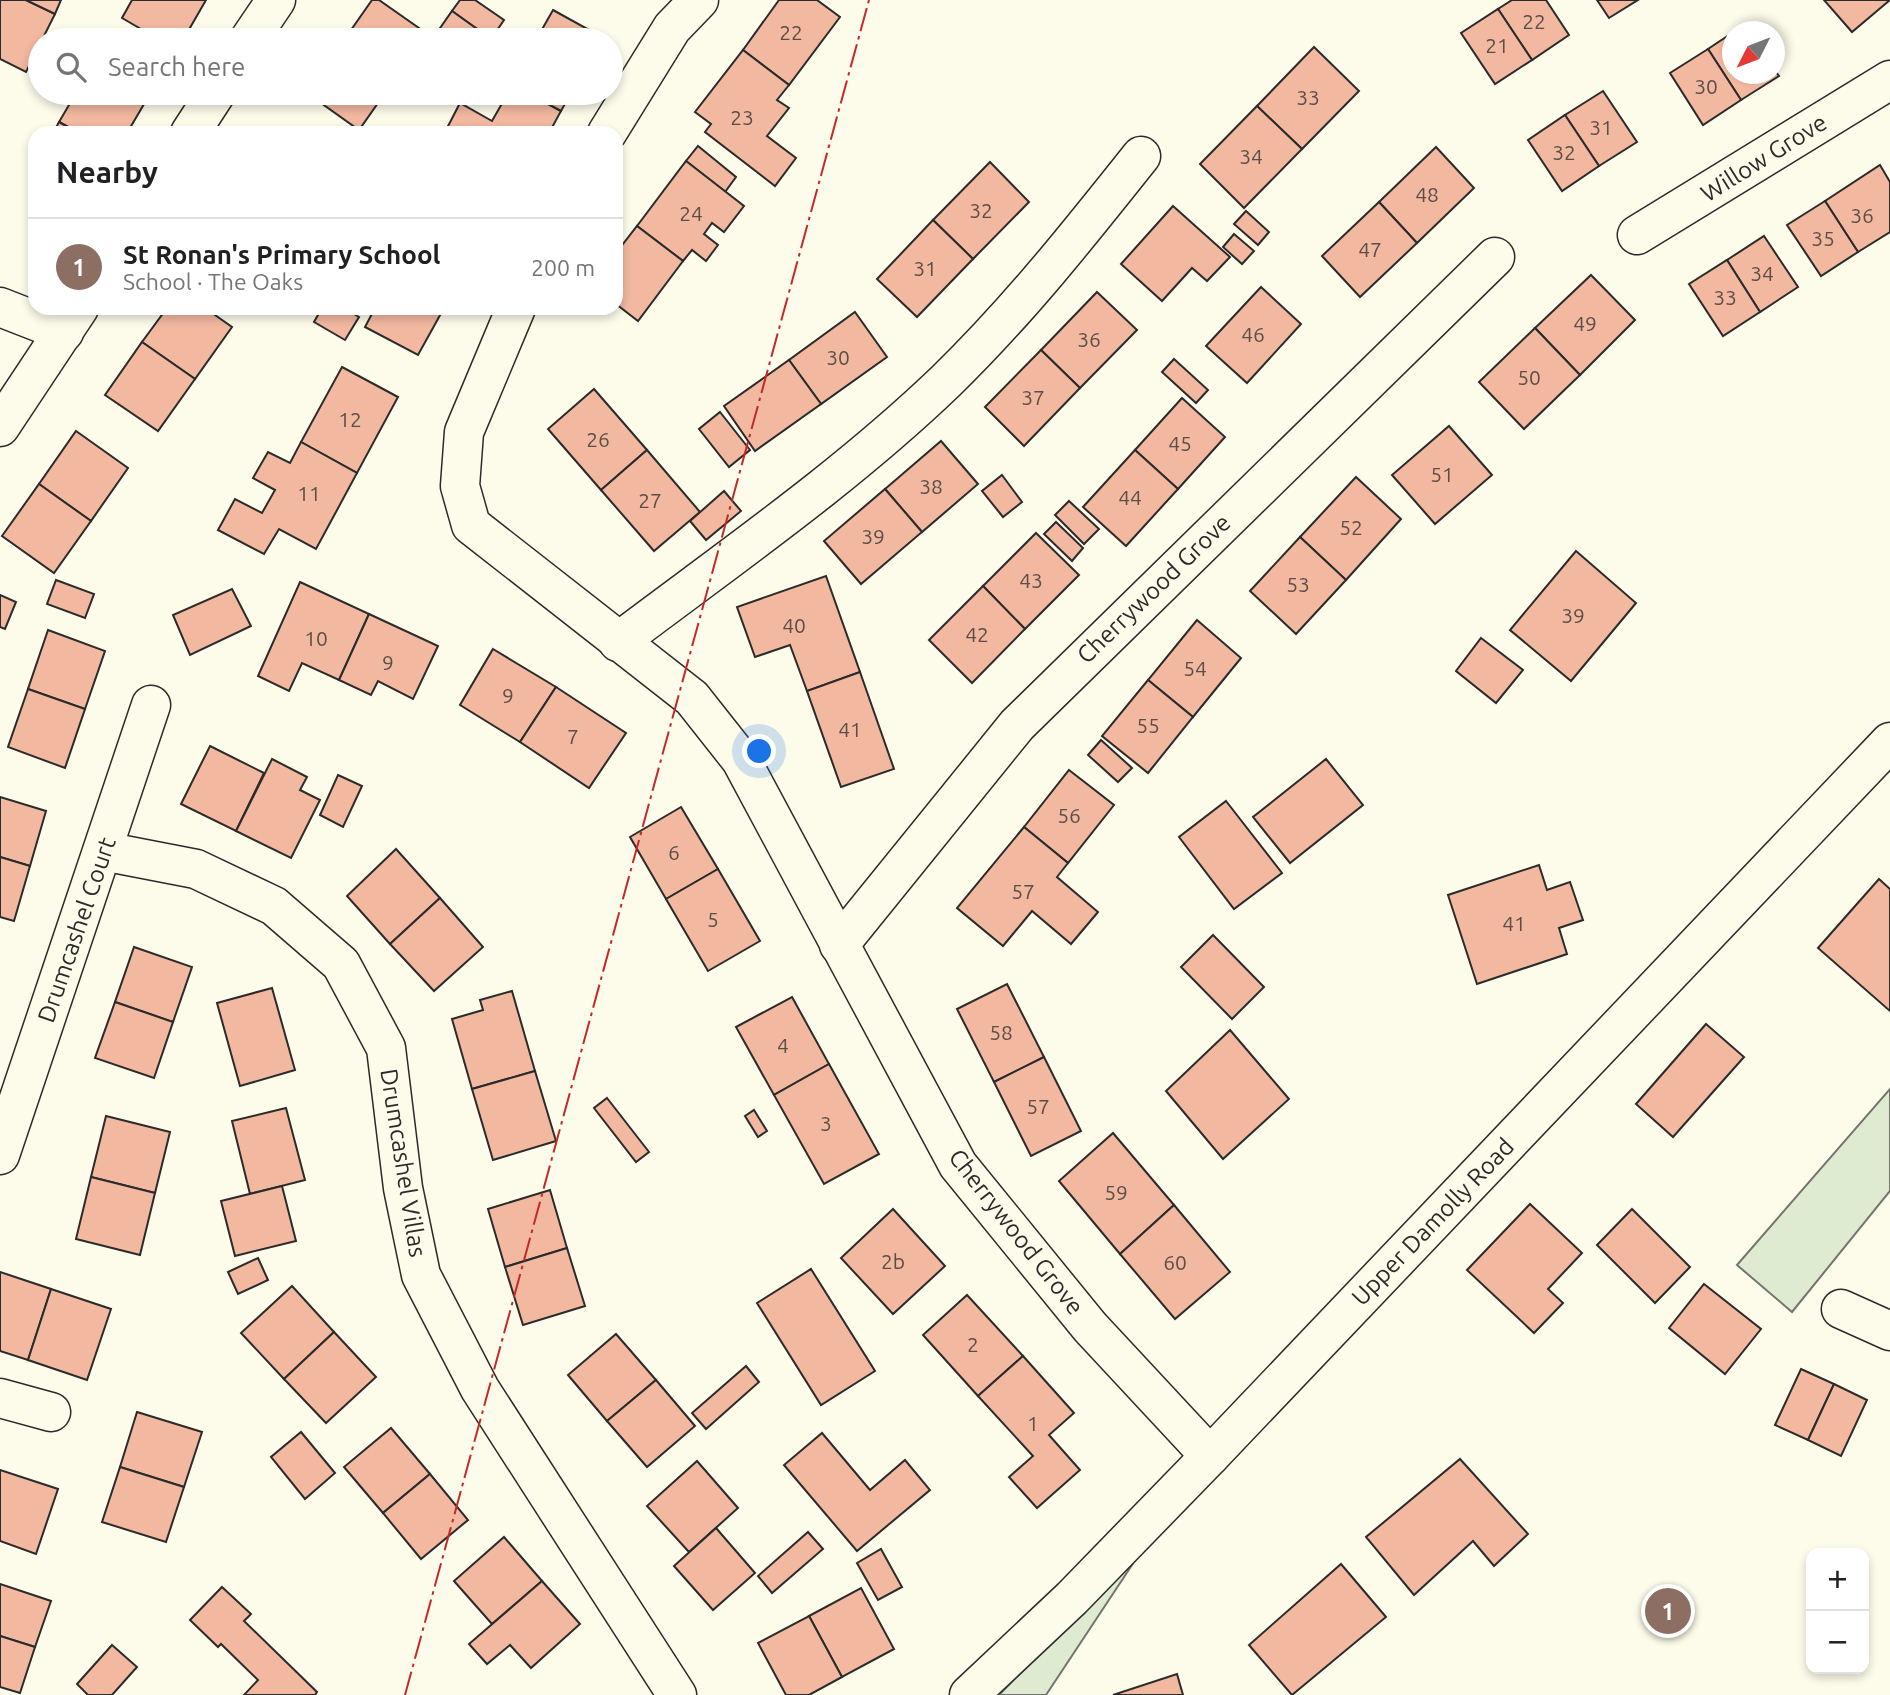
<!DOCTYPE html>
<html lang="en">
<head>
<meta charset="utf-8">
<style>
  body { margin:0; font-family:Ubuntu,sans-serif; background:#f2f2f2; color:#202124 }
  .controls { position:absolute; right:21px; bottom:21px; display:grid; overflow:hidden; border-radius:14px; box-shadow:0 4px 10px #0003 }
  .controls button { width:63px; height:63px; display:grid; place-items:center; padding:0; border:0; border-bottom:2px solid #e0e0e0; background:#fff; color:#202124; font:35px sans-serif }
  .compass { position:absolute; left:1722px; top:21px; width:63px; height:63px; border-radius:50%; background:#fff; box-shadow:0 4px 10px #0003; rotate:228deg }
  .you { position:absolute; left:760px; top:752px; width:24px; height:24px; margin:-18px; border:5px solid #fff; border-radius:50%; background:#1a73e8; box-shadow:0 0 0 10px #1a73e833 }
  .badge { display:grid; place-items:center; width:46px; height:46px; border-radius:50%; background:#7c3aed; color:#fff; font-size:23px; font-weight:700 }
  .pin { position:absolute; translate:-50% -50%; border:4px solid #fff; box-shadow:0 2px 7px #0006 }
  .list { margin:0; padding:0; list-style:none }
  h2 { display:flex; justify-content:space-between; align-items:center; height:91px; margin:0; padding:0 28px; font-size:30px }
  h2 small { font-size:23px; font-weight:400; color:#757577 }
  .list li { display:grid; grid-template-columns:46px 1fr auto; gap:21px; align-items:center; box-sizing:border-box; height:98px; padding:0 28px; border-top:2px solid #e0e0e0 }
  .list b { display:block; font-size:26px; white-space:nowrap }
  .list p { margin:0; font-size:23px; white-space:nowrap; color:#757577 }
  .list em { font-size:23px; font-style:normal; color:#757577 }
  .icon { flex:none; width:38px; height:38px; fill:none; stroke:currentColor; stroke-width:2; stroke-linecap:round; stroke-linejoin:round }
  .map { position:relative; flex:none; width:1890px; height:1695px; overflow:hidden }
  .search { position:absolute; background:#fff; box-shadow:0 4px 10px #0003; left:28px; top:28px; width:595px; height:77px; display:flex; align-items:center; gap:18px; box-sizing:border-box; padding:0 24px; border-radius:38px; color:#757577; font-size:26px }
  .panel { position:absolute; background:#fff; box-shadow:0 4px 10px #0003; left:28px; top:126px; width:595px; height:189px; border-radius:21px }
  .map>svg:first-child { display:block }
  .green { fill:#deebd1; stroke:#74746e; stroke-width:2 }
  .building { fill:#f2b8a0; stroke:#2b2b2b; stroke-width:2 }
  .lines { fill:none; stroke-linecap:round; stroke-linejoin:round }
  .minor-casing { stroke:#2b2b2b; stroke-width:41 }
  .minor { stroke:#fdfbea; stroke-width:38 }
  .power { stroke:#c62828; stroke-width:2; stroke-dasharray:24 5 3.5 5; stroke-linecap:butt }
  .labels { text-anchor:middle; stroke-width:5; stroke-linejoin:round; paint-order:stroke }
  .number-label { font-size:21px; fill:#5d4e48 }
  .street-label { font-size:24px; fill:#2b2b2b; stroke:#fdfbea }
</style>
</head>
<body>
<div class="map">
<svg width="1890" height="1695" viewBox="0 0 1890 1695">
  <rect width="100%" height="100%" fill="#fdfbea"/>
  <g class="green">
    <path d="M1890 1089V1191L1792 1312 1737 1265Z"/>
    <path d="M1132 1565 1046 1695H999L1124 1567Z"/>
  </g>
  <g class="building">
    <path d="M0 0H26L55 14 26 72 0 59Z"/>
    <path d="M26 0H61L55 14Z"/>
    <path d="M132 0H206L183 40H160L122 18Z"/>
    <path d="M372 0H379L436 40H344Z"/>
    <path d="M460 0H475L504 20 491 39 452 11Z"/>
    <path d="M779 0H817L840 17 789 85 743 50Z"/>
    <path d="M1512 0H1546L1569 35 1532 60 1498 9Z"/>
    <path d="M1597 0H1638L1609 18Z"/>
    <path d="M1824 0H1890L1852 32Z"/>
    <path d="M1498 9 1532 60 1495 84 1461 33Z"/>
    <path d="M553 10 602 37 600 40H536Z"/>
    <path d="M452 11 491 39 490 40H450L438 31Z"/>
    <path d="M1732 33V74H1774V69L1779 76 1741 100 1708 49Z"/>
    <path d="M1314 47 1359 91 1302 149 1257 106Z"/>
    <path d="M1708 49 1741 100 1703 125 1670 73Z"/>
    <path d="M743 50 789 85 777 100 789 108 767 136 796 158 775 186 705 132 711 124 695 112Z"/>
    <path d="M1603 91 1637 142 1599 166 1565 115Z"/>
    <path d="M76 93H137L147 99 127 133H79L59 122Z"/>
    <path d="M307 93H385L359 130Z"/>
    <path d="M508 93H528L561 111 549 133H456L447 128 460 103 492 121Z"/>
    <path d="M528 93H571L561 111Z"/>
    <path d="M1257 106 1302 149 1244 208 1200 164Z"/>
    <path d="M1565 115 1599 166 1562 191 1528 140Z"/>
    <path d="M59 122 79 133H53Z"/>
    <path d="M698 146 736 177 725 192 686 161Z"/>
    <path d="M1436 147 1474 188 1417 243 1379 202Z"/>
    <path d="M686 161 744 206 724 232 712 223 704 234 718 245 706 261 692 250 683 261 637 226Z"/>
    <path d="M990 162 1029 202 973 259 933 220Z"/>
    <path d="M1880 165 1890 182V232L1858 252 1825 201Z"/>
    <path d="M1825 201 1858 252 1821 276 1787 225Z"/>
    <path d="M1379 202 1417 243 1360 297 1322 256Z"/>
    <path d="M1173 206 1230 257 1207 281 1192 268 1162 301 1121 264Z"/>
    <path d="M1246 211 1269 232 1258 245 1234 224Z"/>
    <path d="M933 220 973 259 917 317 877 279Z"/>
    <path d="M637 226 683 261 638 321 616 304V253Z"/>
    <path d="M1234 234 1254 251 1242 264 1223 247Z"/>
    <path d="M1764 236 1798 287 1760 312 1727 260Z"/>
    <path d="M1727 260 1760 312 1723 336 1689 284Z"/>
    <path d="M1591 275 1635 320 1580 375 1535 328Z"/>
    <path d="M1261 287 1301 324 1247 383 1206 346Z"/>
    <path d="M1097 292 1137 330 1080 388 1041 350Z"/>
    <path d="M167 308H205L232 327 195 379 142 342Z"/>
    <path d="M322 308H344L359 317 345 340 314 322Z"/>
    <path d="M375 308H444L418 355 365 327Z"/>
    <path d="M855 312 887 357 821 404 789 360Z"/>
    <path d="M1535 328 1580 375 1524 429 1479 382Z"/>
    <path d="M142 342 195 379 158 431 105 395Z"/>
    <path d="M1041 350 1080 388 1024 446 985 407Z"/>
    <path d="M1174 359 1208 390 1196 403 1162 372Z"/>
    <path d="M789 360 821 404 755 451 724 406Z"/>
    <path d="M342 367 398 397 357 473 301 442Z"/>
    <path d="M594 389 647 450 601 490 548 429Z"/>
    <path d="M1182 398 1225 437 1178 489 1135 450Z"/>
    <path d="M720 412 750 450 729 467 699 429Z"/>
    <path d="M1449 426 1492 475 1435 524 1392 475Z"/>
    <path d="M76 431 128 468 91 521 39 484Z"/>
    <path d="M941 441 978 484 922 532 885 489Z"/>
    <path d="M301 442 357 473 316 549 279 529 264 554 218 530 235 499 262 513 275 490 253 478 268 452 290 463Z"/>
    <path d="M647 450 700 512 654 551 601 490Z"/>
    <path d="M1135 450 1178 489 1126 546 1083 507Z"/>
    <path d="M1002 475 1022 502 1003 517 982 491Z"/>
    <path d="M1356 477 1401 519 1346 580 1300 537Z"/>
    <path d="M39 484 91 521 54 573 2 536Z"/>
    <path d="M885 489 922 532 861 584 824 541Z"/>
    <path d="M724 491 741 511 706 540 690 521Z"/>
    <path d="M1069 501 1099 529 1084 544 1055 515Z"/>
    <path d="M1056 522 1083 548 1072 561 1044 534Z"/>
    <path d="M1036 533 1079 575 1025 629 983 586Z"/>
    <path d="M1300 537 1346 580 1296 634 1250 591Z"/>
    <path d="M1576 551 1636 603 1571 681 1510 630Z"/>
    <path d="M826 576 860 672 807 691 790 645 755 657 737 607Z"/>
    <path d="M56 580 94 594 85 618 47 604Z"/>
    <path d="M300 582 369 614 339 680 302 663 289 691 258 676Z"/>
    <path d="M983 586 1025 629 972 683 929 640Z"/>
    <path d="M232 589 251 626 190 655 173 615Z"/>
    <path d="M0 595 16 602 5 629 0 627Z"/>
    <path d="M369 614 438 646 413 699 378 681 371 695 339 680Z"/>
    <path d="M1197 620 1241 658 1193 717 1148 680Z"/>
    <path d="M48 630 105 651 85 709 28 689Z"/>
    <path d="M1481 638 1523 670 1496 703 1456 671Z"/>
    <path d="M493 649 556 687 520 742 460 705Z"/>
    <path d="M860 672 894 769 841 787 807 691Z"/>
    <path d="M1148 680 1193 717 1148 773 1102 736Z"/>
    <path d="M556 687 626 733 589 788 520 742Z"/>
    <path d="M28 689 85 709 65 768 8 747Z"/>
    <path d="M1101 740 1132 768 1118 782 1088 755Z"/>
    <path d="M210 746 264 773 236 831 181 804Z"/>
    <path d="M272 759 307 777 300 790 320 800 291 858 236 831Z"/>
    <path d="M1326 759 1363 805 1290 863 1253 817Z"/>
    <path d="M1069 770 1114 805 1068 863 1024 827Z"/>
    <path d="M338 775 362 786 343 827 320 815Z"/>
    <path d="M0 797 46 811 30 866 0 857Z"/>
    <path d="M1226 801 1282 873 1234 909 1179 837Z"/>
    <path d="M681 807 718 869 666 899 630 837Z"/>
    <path d="M1024 827 1068 863 1057 877 1098 912 1071 944 1032 911 1003 946 957 908Z"/>
    <path d="M396 849 440 898 390 944 347 896Z"/>
    <path d="M0 857 30 866 14 921 0 917Z"/>
    <path d="M1539 865 1547 890 1570 882 1583 920 1559 928 1567 954 1477 984 1448 895Z"/>
    <path d="M718 869 760 941 708 971 666 899Z"/>
    <path d="M1879 879 1890 889V1011L1818 948Z"/>
    <path d="M440 898 483 947 434 991 390 944Z"/>
    <path d="M1213 935 1264 987 1232 1019 1181 967Z"/>
    <path d="M134 947 192 967 173 1022 115 1002Z"/>
    <path d="M1007 984 1044 1057 994 1082 957 1009Z"/>
    <path d="M272 988 295 1070 240 1086 217 1003Z"/>
    <path d="M512 991 535 1071 472 1089 452 1019 483 1010 480 1000Z"/>
    <path d="M792 997 829 1064 774 1095 736 1027Z"/>
    <path d="M115 1002 173 1022 154 1078 95 1058Z"/>
    <path d="M1706 1024 1744 1057 1673 1137 1636 1104Z"/>
    <path d="M1230 1030 1289 1099 1223 1159 1166 1091Z"/>
    <path d="M1044 1057 1081 1131 1031 1156 994 1082Z"/>
    <path d="M829 1064 879 1154 824 1184 774 1095Z"/>
    <path d="M535 1071 556 1141 493 1160 472 1089Z"/>
    <path d="M607 1098 649 1152 636 1162 594 1108Z"/>
    <path d="M286 1108 305 1180 250 1194 232 1121Z"/>
    <path d="M754 1110 767 1131 758 1137 745 1116Z"/>
    <path d="M106 1116 170 1132 155 1193 91 1177Z"/>
    <path d="M1113 1133 1174 1205 1120 1254 1059 1181Z"/>
    <path d="M91 1177 155 1193 140 1255 76 1239Z"/>
    <path d="M282 1186 296 1241 235 1256 221 1201Z"/>
    <path d="M550 1190 567 1248 505 1267 488 1209Z"/>
    <path d="M1530 1204 1582 1253 1548 1289 1563 1303 1534 1333 1467 1270Z"/>
    <path d="M1174 1205 1230 1272 1175 1319 1120 1254Z"/>
    <path d="M893 1209 945 1266 893 1314 841 1258Z"/>
    <path d="M1632 1209 1690 1267 1655 1303 1597 1245Z"/>
    <path d="M567 1248 585 1306 523 1325 505 1267Z"/>
    <path d="M258 1258 268 1280 238 1294 228 1272Z"/>
    <path d="M811 1269 875 1371 821 1405 757 1303Z"/>
    <path d="M0 1272 51 1289 28 1360 0 1351Z"/>
    <path d="M1704 1284 1761 1329 1725 1374 1669 1328Z"/>
    <path d="M292 1286 334 1332 284 1379 241 1333Z"/>
    <path d="M51 1289 111 1309 87 1380 28 1360Z"/>
    <path d="M967 1295 1023 1356 978 1396 923 1335Z"/>
    <path d="M334 1332 376 1377 326 1423 284 1379Z"/>
    <path d="M616 1334 656 1380 607 1421 568 1375Z"/>
    <path d="M1023 1356 1074 1413 1049 1435 1080 1470 1037 1508 1009 1477 1033 1456 978 1396Z"/>
    <path d="M746 1366 759 1382 706 1429 692 1413Z"/>
    <path d="M1801 1369 1834 1384 1808 1440 1775 1425Z"/>
    <path d="M656 1380 695 1426 647 1467 607 1421Z"/>
    <path d="M1834 1384 1867 1400 1841 1456 1808 1440Z"/>
    <path d="M137 1412 202 1432 184 1487 120 1467Z"/>
    <path d="M391 1428 430 1474 383 1513 344 1467Z"/>
    <path d="M301 1432 335 1473 305 1499 271 1457Z"/>
    <path d="M822 1433 870 1490 905 1460 930 1490 857 1551 784 1465Z"/>
    <path d="M1460 1459 1528 1534 1494 1566 1473 1541 1414 1595 1366 1537Z"/>
    <path d="M697 1461 738 1508 689 1552 647 1506Z"/>
    <path d="M120 1467 184 1487 166 1542 102 1522Z"/>
    <path d="M0 1470 58 1489 36 1554 0 1541Z"/>
    <path d="M430 1474 468 1520 421 1559 383 1513Z"/>
    <path d="M716 1528 755 1573 713 1610 674 1566Z"/>
    <path d="M808 1532 823 1549 772 1593 758 1576Z"/>
    <path d="M504 1537 542 1581 492 1624 454 1581Z"/>
    <path d="M881 1549 902 1587 878 1600 857 1563Z"/>
    <path d="M1341 1564 1386 1617 1292 1695 1249 1645Z"/>
    <path d="M542 1581 580 1624 531 1668 510 1645 487 1664 469 1644Z"/>
    <path d="M0 1584 51 1601 35 1647 0 1636Z"/>
    <path d="M222 1587 251 1614 244 1621 317 1692 315 1695H244L258 1680 221 1644 218 1647 190 1620Z"/>
    <path d="M861 1588 894 1649 842 1677 809 1616Z"/>
    <path d="M809 1616 842 1677 809 1695H786L758 1643Z"/>
    <path d="M0 1636 35 1647 20 1693 0 1687Z"/>
    <path d="M112 1645 137 1667 112 1695H88L77 1684Z"/>
    <path d="M1177 1674 1183 1695H1113Z"/>
  </g>
  <g class="lines">
    <defs>
      <g id="minor">
        <path d="M249 40 276 0"/>
        <path d="M190 133 216 93"/>
        <path d="M607 133 672 28 699 0"/>
        <path d="M1637 235 1890 80"/>
        <path d="M0 307 64 332"/>
        <path d="M516 308 464 432 460 486 471 525 692 698 741 760 958 1165 1090 1327 1210 1456"/>
        <path d="M0 427 79 308"/>
        <path d="M618 642C729 558 845 478 946 381 1017 312 1079 234 1141 156"/>
        <path d="M103 851 196 869 274 906 341 964 386 1048 403 1188 421 1275 480 1389 677 1695"/>
        <path d="M839 945 1017 725 1495 257"/>
        <path d="M0 1155 151 705"/>
        <path d="M1841 1309 1890 1331"/>
        <path d="M0 1398 51 1412"/>
        <path d="M969 1695 1072 1598 1210 1456 1890 742"/>
      </g>
    </defs>
    <use href="#minor" class="minor-casing"/>
    <use href="#minor" class="minor"/>
    <path class="power" d="M405 1695 869 0"/>
  </g>
  <g class="labels">
    <g class="number-label">
      <text x="1534" y="29">22</text>
      <text x="791" y="40">22</text>
      <text x="1497" y="53">21</text>
      <text x="1706" y="94">30</text>
      <text x="1308" y="105">33</text>
      <text x="742" y="125">23</text>
      <text x="1601" y="135">31</text>
      <text x="1564" y="160">32</text>
      <text x="1251" y="164">34</text>
      <text x="1427" y="202">48</text>
      <text x="981" y="218">32</text>
      <text x="691" y="221">24</text>
      <text x="1862" y="223">36</text>
      <text x="1823" y="246">35</text>
      <text x="1370" y="257">47</text>
      <text x="925" y="276">31</text>
      <text x="1762" y="281">34</text>
      <text x="1725" y="305">33</text>
      <text x="1585" y="331">49</text>
      <text x="1253" y="342">46</text>
      <text x="1089" y="347">36</text>
      <text x="838" y="365">30</text>
      <text x="1529" y="385">50</text>
      <text x="1033" y="405">37</text>
      <text x="350" y="427">12</text>
      <text x="598" y="447">26</text>
      <text x="1180" y="451">45</text>
      <text x="1442" y="482">51</text>
      <text x="931" y="494">38</text>
      <text x="309" y="501">11</text>
      <text x="1130" y="505">44</text>
      <text x="650" y="508">27</text>
      <text x="1351" y="535">52</text>
      <text x="873" y="544">39</text>
      <text x="1031" y="588">43</text>
      <text x="1298" y="592">53</text>
      <text x="1573" y="623">39</text>
      <text x="794" y="633">40</text>
      <text x="977" y="642">42</text>
      <text x="316" y="646">10</text>
      <text x="388" y="670">9</text>
      <text x="1195" y="676">54</text>
      <text x="508" y="703">9</text>
      <text x="1148" y="733">55</text>
      <text x="850" y="737">41</text>
      <text x="573" y="744">7</text>
      <text x="1069" y="823">56</text>
      <text x="674" y="860">6</text>
      <text x="1023" y="899">57</text>
      <text x="713" y="927">5</text>
      <text x="1514" y="931">41</text>
      <text x="1001" y="1040">58</text>
      <text x="783" y="1053">4</text>
      <text x="1038" y="1114">57</text>
      <text x="826" y="1131">3</text>
      <text x="1116" y="1200">59</text>
      <text x="893" y="1269">2b</text>
      <text x="1175" y="1270">60</text>
      <text x="973" y="1352">2</text>
      <text x="1033" y="1431">1</text>
    </g>
    <g class="street-label">
      <text transform="translate(1764 158) rotate(-32)" y="8">Willow Grove</text>
      <text transform="translate(1154 589) rotate(-44)" y="8">Cherrywood Grove</text>
      <text transform="translate(77 930) rotate(-71)" y="8">Drumcashel Court</text>
      <text transform="translate(403 1163) rotate(81)" y="8">Drumcashel Villas</text>
      <text transform="translate(1433 1222) rotate(-46)" y="8">Upper Damolly Road</text>
      <text transform="translate(1016 1232) rotate(52)" y="8">Cherrywood Grove</text>
    </g>
  </g>
</svg>
<div class="controls">
<button>+</button>
<button>−</button>
</div>
<svg class="compass" viewBox="-18 -18 36 36"><path d="M0-13l5 13h-10z" fill="#e53935"/><path d="M0 13l5-13h-10z" fill="#757577"/></svg>
<div class="you"></div>
<div class="pin badge" style="left:1668px;top:1611px;background:#8d6e63">1</div>
<div class="search"><svg class="icon" aria-label="search" viewBox="0 0 24 24"><circle cx="10" cy="10" r="6"/><path d="M15 15l6 6"/></svg>Search here</div>
<section class="panel">
<h2>Nearby<small></small></h2>
<ul class="list">
<li><span class="badge" style="background:#8d6e63">1</span><div><b>St Ronan's Primary School</b><p>School · The Oaks</p></div><em>200 m</em></li>
</ul>
</section>
</div>
</body>
</html>
